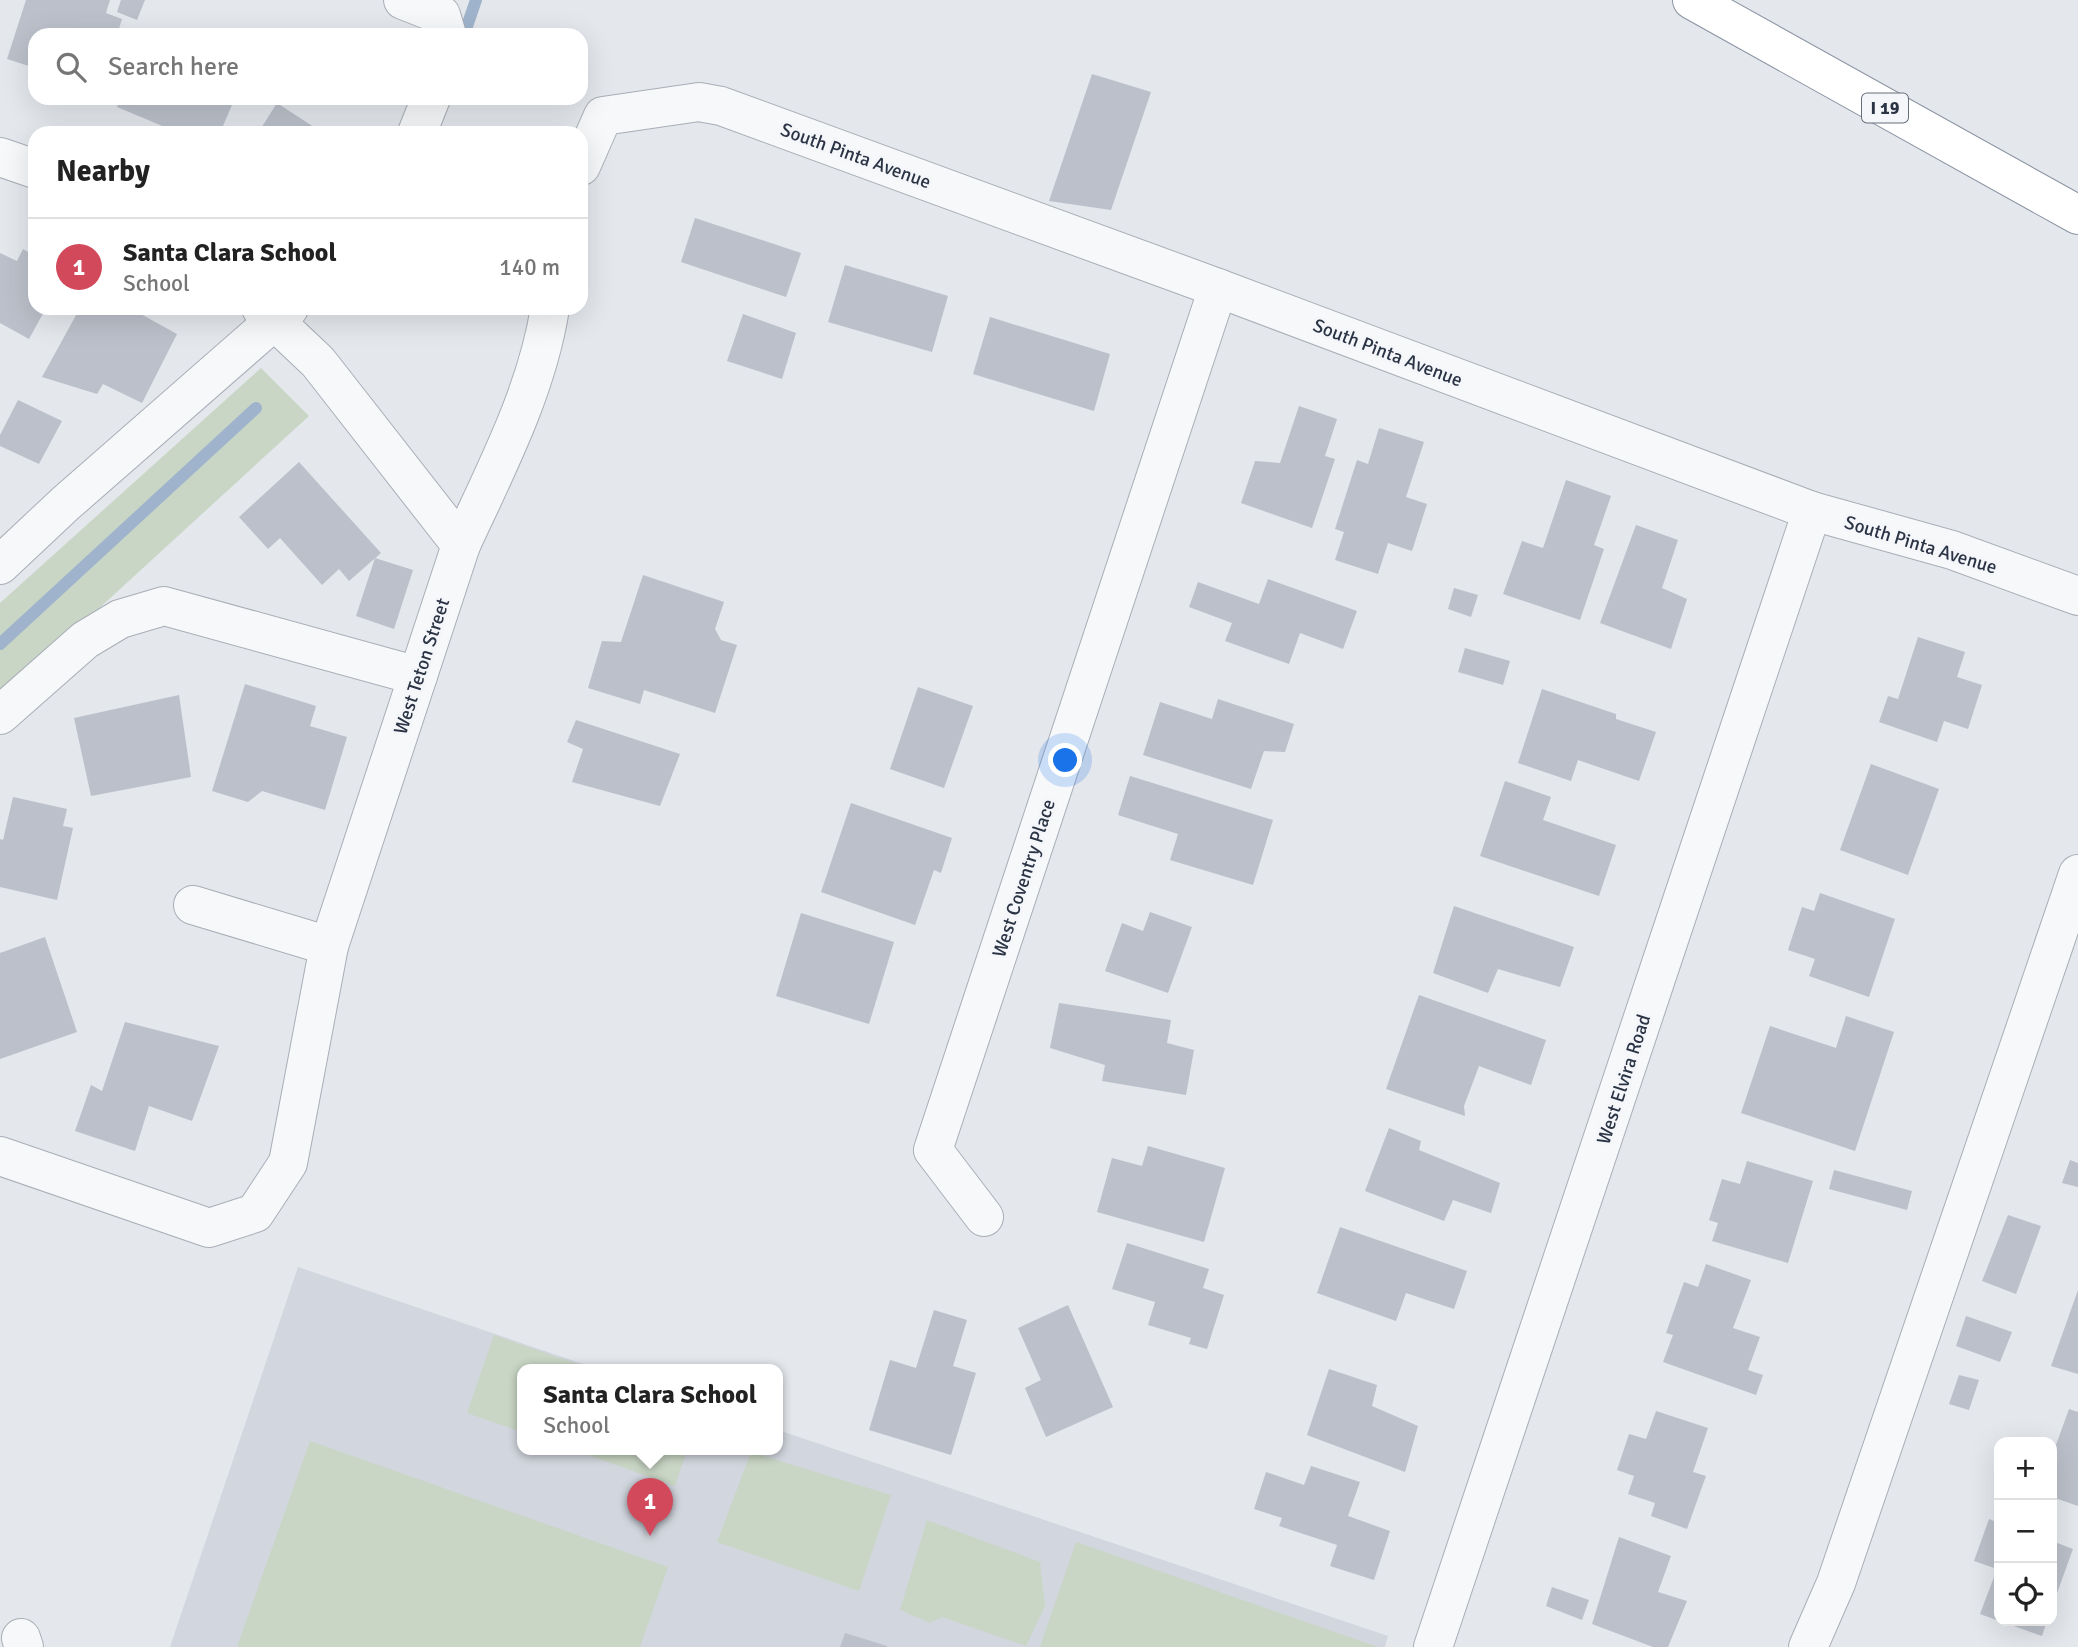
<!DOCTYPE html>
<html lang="en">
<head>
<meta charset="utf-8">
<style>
  body { margin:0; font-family:Signika,sans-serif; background:#f6f6f6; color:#222 }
  .controls { position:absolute; right:21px; bottom:21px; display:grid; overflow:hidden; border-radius:14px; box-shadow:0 7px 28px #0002 }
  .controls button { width:63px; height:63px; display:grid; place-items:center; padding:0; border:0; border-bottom:2px solid #e0e0e0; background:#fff; color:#222; font:35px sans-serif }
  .you { position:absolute; left:1066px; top:761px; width:24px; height:24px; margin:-18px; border:5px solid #fff; border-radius:50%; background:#1a73e8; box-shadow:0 0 0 10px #1a73e833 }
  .badge { display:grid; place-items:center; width:46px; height:46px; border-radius:50%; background:#d1495b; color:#fff; font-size:23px; font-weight:700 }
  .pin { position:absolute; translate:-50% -58px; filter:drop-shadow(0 2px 4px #0008) }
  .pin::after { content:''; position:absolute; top:37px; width:24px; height:21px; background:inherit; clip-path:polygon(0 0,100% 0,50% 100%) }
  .popup { position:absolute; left:517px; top:1364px; width:266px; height:91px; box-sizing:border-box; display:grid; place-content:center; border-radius:14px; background:#fff; filter:drop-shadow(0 2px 5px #0005); font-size:23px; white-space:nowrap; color:#767676 }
  .popup b { font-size:26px; color:#222 }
  .popup::after { content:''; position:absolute; left:50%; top:100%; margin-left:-14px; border:14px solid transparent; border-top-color:#fff }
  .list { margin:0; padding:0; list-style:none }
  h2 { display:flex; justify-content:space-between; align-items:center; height:91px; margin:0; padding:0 28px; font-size:30px }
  h2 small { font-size:23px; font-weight:400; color:#767676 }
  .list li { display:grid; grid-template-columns:46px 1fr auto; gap:21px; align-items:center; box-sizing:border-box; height:98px; padding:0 28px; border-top:2px solid #e0e0e0 }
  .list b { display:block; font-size:26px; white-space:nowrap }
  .list p { margin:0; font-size:23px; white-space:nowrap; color:#767676 }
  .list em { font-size:23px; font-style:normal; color:#767676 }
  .icon { flex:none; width:38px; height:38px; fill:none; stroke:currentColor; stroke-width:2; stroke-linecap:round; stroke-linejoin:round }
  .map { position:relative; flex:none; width:2078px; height:1647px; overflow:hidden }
  .search { position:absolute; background:#fff; box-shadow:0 7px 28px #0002; left:28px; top:28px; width:560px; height:77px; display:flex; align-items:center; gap:18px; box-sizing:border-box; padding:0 24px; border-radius:21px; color:#767676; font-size:26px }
  .panel { position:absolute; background:#fff; box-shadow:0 7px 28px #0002; left:28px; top:126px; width:560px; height:189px; border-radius:21px }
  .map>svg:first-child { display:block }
  .built { fill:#d2d6de }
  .green { fill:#c9d6c5 }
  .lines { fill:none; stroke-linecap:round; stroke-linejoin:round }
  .stream { stroke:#9fb4cc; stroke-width:12 }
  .building { fill:#bbc0ca }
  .minor-casing { stroke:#a9aeb7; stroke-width:40 }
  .highway-casing { stroke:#8b94a3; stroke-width:40 }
  .minor { stroke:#f7f8fa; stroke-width:38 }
  .highway { stroke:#fff; stroke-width:38 }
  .labels { text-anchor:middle; stroke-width:6; stroke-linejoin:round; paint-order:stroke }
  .shield { fill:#f4f6f9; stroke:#676e7b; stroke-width:2 }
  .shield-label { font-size:18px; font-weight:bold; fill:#2b3445 }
  .street-label { font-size:19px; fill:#2b3445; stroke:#f4f6f9 }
</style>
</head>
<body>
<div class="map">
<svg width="2078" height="1647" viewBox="0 0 2078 1647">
  <rect width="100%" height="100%" fill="#e4e7ec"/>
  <path class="built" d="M298 1267 601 1370H522V1450H778V1430L1388 1636 1385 1647H170Z"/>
  <g class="green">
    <path d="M261 368 309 416 0 699V603Z"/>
    <path d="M494 1335 594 1370H522V1432L467 1413Z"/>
    <path d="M310 1441 668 1567 640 1647H237Z"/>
    <path d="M574 1450H687L675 1486Z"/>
    <path d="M751 1452 891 1495 859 1591 717 1542Z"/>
    <path d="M927 1520 1040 1562 1045 1606 1026 1646 942 1617 930 1623 900 1610Z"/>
    <path d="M1076 1542 1378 1647H1040Z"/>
  </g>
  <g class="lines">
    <g class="stream">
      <path d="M464 35 476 0"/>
      <path d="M0 644 256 408"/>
    </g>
  </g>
  <g class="building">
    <path d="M26 0H110L106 13 122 19 117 35H35V68L7 59Z"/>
    <path d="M121 0H145L137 20 117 12Z"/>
    <path d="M1092 74 1151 92 1111 210 1049 201Z"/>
    <path d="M121 98H235L220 133H179L117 107Z"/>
    <path d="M277 103 323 133H258Z"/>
    <path d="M695 218 801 253 786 297 681 262Z"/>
    <path d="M23 249 35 256V308H46L29 339 0 323V253L17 261Z"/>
    <path d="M845 265 948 296 932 352 828 322Z"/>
    <path d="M80 308H130L177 334 142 403 103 384 97 394 42 377Z"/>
    <path d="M743 314 796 333 782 379 727 361Z"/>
    <path d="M990 317 1110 354 1094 411 973 374Z"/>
    <path d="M18 400 62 421 39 464 0 446V435Z"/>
    <path d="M1299 406 1337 419 1325 456 1335 459 1312 528 1241 503 1255 461 1280 463Z"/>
    <path d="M1379 428 1424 442 1406 497 1427 504 1412 551 1388 543 1378 574 1335 560 1344 532 1335 529 1357 460 1368 464Z"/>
    <path d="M299 462 381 553 349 581 339 569 322 585 280 538 268 549 239 517Z"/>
    <path d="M1566 480 1611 496 1594 545 1604 549 1580 620 1503 594 1522 541 1543 548Z"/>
    <path d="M1636 525 1678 540 1662 588 1687 599 1671 649 1600 623Z"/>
    <path d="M375 558 413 570 394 629 356 616Z"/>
    <path d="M643 575 724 602 715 629 721 640 737 645 715 713 644 690 640 704 588 688 602 641 621 642Z"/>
    <path d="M1268 579 1357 611 1343 649 1300 633 1289 664 1225 641 1232 623 1189 607 1198 582 1259 604Z"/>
    <path d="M1454 588 1478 595 1471 617 1448 609Z"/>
    <path d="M1918 637 1965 652 1957 677 1982 685 1968 729 1944 721 1937 742 1879 722 1888 696 1898 699Z"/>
    <path d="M1465 648 1510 661 1503 685 1458 672Z"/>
    <path d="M245 684 316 706 310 726 347 737 325 810 262 791 248 802 212 791Z"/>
    <path d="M918 687 973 706 944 788 890 769Z"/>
    <path d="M1542 689 1616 714V719L1656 732 1639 781 1578 760 1571 781 1518 763Z"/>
    <path d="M179 695 191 777 91 796 74 718Z"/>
    <path d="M1218 699 1294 724 1285 752 1264 751 1251 789 1143 755 1160 702 1212 719Z"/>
    <path d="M576 720 680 754 660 806 572 782 583 749 567 742Z"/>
    <path d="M1871 764 1939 789 1908 875 1840 850Z"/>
    <path d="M1130 776 1273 820 1253 885 1170 860 1178 834 1118 815Z"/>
    <path d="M1505 781 1551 797 1543 820 1616 845 1599 896 1480 856Z"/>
    <path d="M13 797 67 809 63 826 73 828 57 900 0 887V839L3 840Z"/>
    <path d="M851 803 952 838 941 873 934 870 915 925 821 892Z"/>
    <path d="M1820 893 1895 919 1869 997 1809 976 1815 959 1788 950 1802 907 1814 911Z"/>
    <path d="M1454 906 1574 947 1560 987 1498 969 1488 993 1433 973Z"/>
    <path d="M1150 912 1192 927 1168 993 1105 971 1122 923 1143 931Z"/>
    <path d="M801 913 894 942 869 1024 776 996Z"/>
    <path d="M45 937 77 1032 0 1059V953Z"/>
    <path d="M1419 995 1546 1040 1531 1085 1479 1066 1464 1106 1465 1116 1386 1089Z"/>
    <path d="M1059 1003 1171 1020 1167 1043 1194 1050 1186 1095 1102 1081 1105 1065 1050 1048Z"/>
    <path d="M1846 1016 1894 1032 1855 1151 1741 1113 1770 1026 1836 1048Z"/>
    <path d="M125 1022 219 1046 192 1121 149 1106 135 1151 75 1131 91 1085 102 1091Z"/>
    <path d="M1389 1128 1421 1141 1419 1150 1500 1183 1491 1213 1453 1200 1444 1221 1365 1191Z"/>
    <path d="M1148 1146 1225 1168 1204 1242 1097 1212 1112 1158 1142 1166Z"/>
    <path d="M2070 1160 2078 1163V1187L2062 1183Z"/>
    <path d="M1747 1161 1813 1181 1788 1263 1712 1241 1718 1223 1709 1220 1722 1179 1740 1184Z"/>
    <path d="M1834 1170 1912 1191 1907 1210 1829 1189Z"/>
    <path d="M2008 1215 2041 1226 2016 1294 1982 1281Z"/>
    <path d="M1340 1227 1467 1271 1454 1309 1406 1293 1396 1321 1317 1293Z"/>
    <path d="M1127 1243 1209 1269 1203 1288 1224 1295 1207 1349 1189 1344 1191 1338 1148 1325 1155 1302 1112 1289Z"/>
    <path d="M1706 1264 1751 1280 1733 1328 1760 1337 1748 1370 1763 1375 1756 1395 1663 1362 1673 1335 1666 1333 1684 1282 1698 1287Z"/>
    <path d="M2078 1290V1374L2051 1366Z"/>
    <path d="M1068 1305 1113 1407 1046 1437 1025 1388 1041 1380 1018 1328Z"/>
    <path d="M934 1310 967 1320 953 1366 976 1373 951 1455 869 1430 890 1360 916 1368Z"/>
    <path d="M1966 1316 2012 1332 2000 1362 1956 1346Z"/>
    <path d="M1329 1369 1377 1385 1372 1406 1418 1426 1405 1472 1307 1435Z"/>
    <path d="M1959 1375 1979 1380 1969 1410 1949 1404Z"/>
    <path d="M2069 1409 2078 1412V1506L2052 1497V1456Z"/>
    <path d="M1656 1411 1708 1428 1693 1472 1706 1476 1687 1529 1651 1516 1655 1503 1628 1494 1634 1476 1617 1470 1629 1434 1646 1439Z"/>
    <path d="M1311 1466 1360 1482 1348 1516 1390 1531 1374 1580 1330 1566 1337 1545 1279 1526 1282 1518 1254 1509 1266 1472 1304 1485Z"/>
    <path d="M1989 1519 1999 1523V1621L1980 1614 1997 1569 1974 1561Z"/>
    <path d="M1619 1537 1671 1556 1658 1592 1687 1601 1668 1647H1653L1592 1624Z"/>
    <path d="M2052 1541 2073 1549 2052 1607Z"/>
    <path d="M1552 1587 1589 1600 1582 1620 1546 1606Z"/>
    <path d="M2000 1621H2047L2042 1636Z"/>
    <path d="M845 1633 887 1646V1647H840Z"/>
  </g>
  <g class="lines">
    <defs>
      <g id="minor">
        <path d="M403 0 441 15 447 35"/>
        <path d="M417 133 431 98"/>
        <path d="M0 157 35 169"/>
        <path d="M581 166 603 116 699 102 721 106 1218 288 1812 511 1952 550 2078 596"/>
        <path d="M461 545C496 469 537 391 550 308"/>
        <path d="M0 565 66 503 289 308"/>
        <path d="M0 715 85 640 120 619 164 606 418 676"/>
        <path d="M193 905 329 946 461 545 318 362 261 308"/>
        <path d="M0 1156 209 1228 255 1213 288 1163 329 946"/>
        <path d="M984 1217 933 1150 1218 288"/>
        <path d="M21 1638 24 1647"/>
        <path d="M1433 1647 1812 511"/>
        <path d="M1808 1647 1836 1583 2078 874"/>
      </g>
      <path id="highway" d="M1692 0 2078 215"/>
    </defs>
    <use href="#minor" class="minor-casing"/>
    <use href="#highway" class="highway-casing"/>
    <use href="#minor" class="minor"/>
    <use href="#highway" class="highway"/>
  </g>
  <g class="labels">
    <rect class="shield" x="1862" y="93.5" width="46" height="29" rx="5"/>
    <g class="shield-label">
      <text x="1885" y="114">I 19</text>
    </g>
    <g class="street-label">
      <text transform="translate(856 155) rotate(20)" y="7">South Pinta Avenue</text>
      <text transform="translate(1388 352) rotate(21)" y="7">South Pinta Avenue</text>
      <text transform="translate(1921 544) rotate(17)" y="7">South Pinta Avenue</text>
      <text transform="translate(421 666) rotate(-72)" y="7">West Teton Street</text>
      <text transform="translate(1023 878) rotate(-72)" y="7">West Coventry Place</text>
      <text transform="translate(1623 1079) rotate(-72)" y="7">West Elvira Road</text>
    </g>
  </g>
</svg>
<div class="controls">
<button>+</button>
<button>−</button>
<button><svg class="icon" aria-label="locate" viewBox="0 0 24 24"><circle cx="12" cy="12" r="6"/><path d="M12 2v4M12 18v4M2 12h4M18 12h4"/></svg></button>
</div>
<div class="you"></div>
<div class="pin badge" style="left:650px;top:1536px">1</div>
<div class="popup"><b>Santa Clara School</b>School</div>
<div class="search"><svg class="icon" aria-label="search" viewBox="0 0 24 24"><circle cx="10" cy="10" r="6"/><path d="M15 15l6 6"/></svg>Search here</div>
<section class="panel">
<h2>Nearby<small></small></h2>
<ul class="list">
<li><span class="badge">1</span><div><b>Santa Clara School</b><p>School</p></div><em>140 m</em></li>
</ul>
</section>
</div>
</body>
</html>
